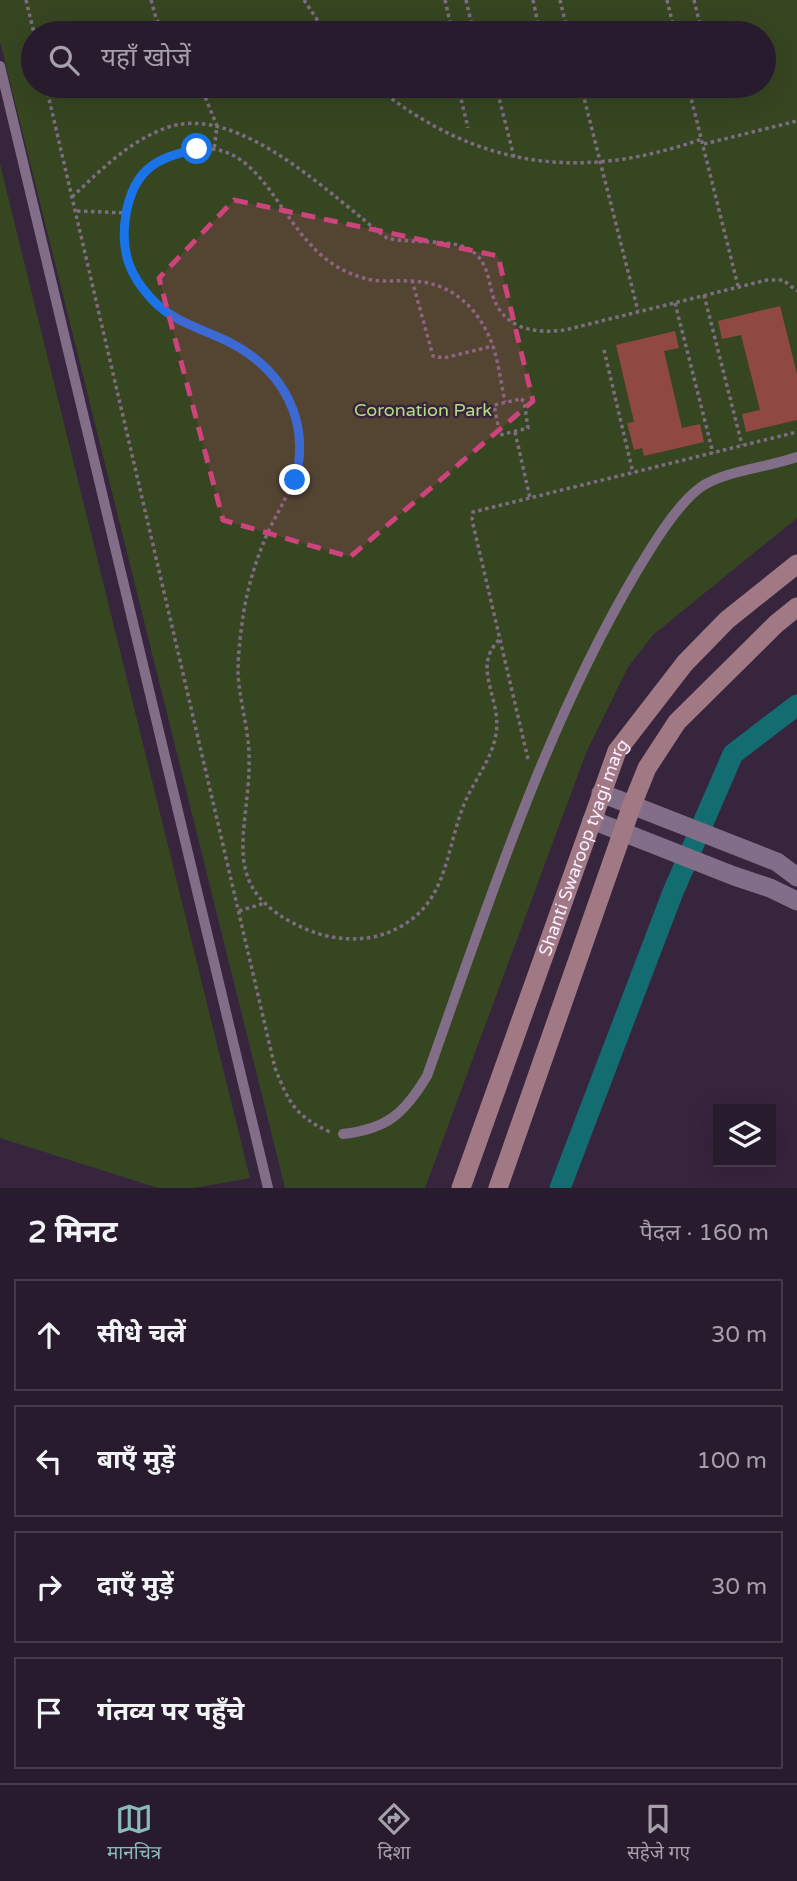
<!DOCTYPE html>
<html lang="hi">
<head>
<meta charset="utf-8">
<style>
  body { margin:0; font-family:"Varela Round","Noto Sans Devanagari",sans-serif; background:#312436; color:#f1f3f6 }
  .controls { position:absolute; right:21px; bottom:21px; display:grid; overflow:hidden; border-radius:0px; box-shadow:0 7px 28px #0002 }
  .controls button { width:63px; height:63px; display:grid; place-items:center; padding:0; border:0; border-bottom:2px solid #45394a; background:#291b2e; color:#f1f3f6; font:35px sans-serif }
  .stop { position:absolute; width:21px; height:21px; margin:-16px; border:5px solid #1a73e8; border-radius:50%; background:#fff }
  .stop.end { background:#1a73e8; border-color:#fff; box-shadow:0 2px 7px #0008 }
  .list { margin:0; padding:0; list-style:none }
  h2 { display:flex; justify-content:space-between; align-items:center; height:91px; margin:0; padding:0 28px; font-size:30px }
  h2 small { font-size:23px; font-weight:400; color:#a5a1aa }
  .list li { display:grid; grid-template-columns:46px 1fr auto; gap:21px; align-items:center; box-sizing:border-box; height:112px; margin:0 14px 14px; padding:0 14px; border:2px solid #45394a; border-radius:0px }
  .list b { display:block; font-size:26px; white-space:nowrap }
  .list em { font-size:23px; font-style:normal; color:#a5a1aa }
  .icon { flex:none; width:38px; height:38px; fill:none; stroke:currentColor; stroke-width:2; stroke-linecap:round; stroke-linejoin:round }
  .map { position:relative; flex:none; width:797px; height:1188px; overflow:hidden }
  .search { position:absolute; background:#291b2e; box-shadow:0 7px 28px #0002; left:21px; right:21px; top:21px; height:77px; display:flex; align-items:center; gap:18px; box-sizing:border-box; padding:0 24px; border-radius:38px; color:#a5a1aa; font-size:26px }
  .sheet { height:595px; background:#291b2e }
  nav { display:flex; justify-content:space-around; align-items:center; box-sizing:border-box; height:98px; border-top:2px solid #45394a; background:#291b2e; font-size:19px; color:#a5a1aa }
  nav a { display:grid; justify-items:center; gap:4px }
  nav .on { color:#8bbbb9 }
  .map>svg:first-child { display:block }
  .green { fill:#364621; fill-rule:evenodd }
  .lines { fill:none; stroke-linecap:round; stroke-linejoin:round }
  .canal { stroke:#136c70; stroke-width:21 }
  .building { fill:#8f4842 }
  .path { stroke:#7d6d82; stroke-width:3.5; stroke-dasharray:3.5 3.5; stroke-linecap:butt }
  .service { stroke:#836e8a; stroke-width:10 }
  .minor { stroke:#836e8a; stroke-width:19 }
  .secondary { stroke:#a17985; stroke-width:19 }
  .route { stroke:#1a73e8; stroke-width:9 }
  .marked { fill:#cd437b; fill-opacity:0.2; stroke:#cd437b; stroke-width:5; stroke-dasharray:14 9; stroke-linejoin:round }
  .labels { text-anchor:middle; stroke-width:5; stroke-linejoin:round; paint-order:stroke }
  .park-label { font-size:18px; fill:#b5de82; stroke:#37243d }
  .street-label { font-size:18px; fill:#f9edfd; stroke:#37243d }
</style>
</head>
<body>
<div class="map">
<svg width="797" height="1188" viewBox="0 0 797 1188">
  <rect width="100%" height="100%" fill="#37243d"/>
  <g class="green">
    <path d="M0 0H797V518L653 635 628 667 586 753 425 1188H285L0 42ZM33 33H764V86H33Z"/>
    <path d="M0 164 250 1178 194 1188H158L0 1138Z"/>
  </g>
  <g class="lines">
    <path class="canal" d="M560 1188 673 892 733 754 797 705"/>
  </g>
  <g class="building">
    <path d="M780 306 797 374V420L746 432 742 414 760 410 741 335 722 339 718 321Z"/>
    <path d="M675 331 679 348 664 351 682 428 700 424 704 442 644 456 642 448 634 450 627 423 634 422 616 345Z"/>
  </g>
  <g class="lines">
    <g class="path">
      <path d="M26 0 34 33"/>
      <path d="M151 0 156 18 164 33"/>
      <path d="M304 0 326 33"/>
      <path d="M445 0 452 31"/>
      <path d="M466 0 472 26"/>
      <path d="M533 0 540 33"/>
      <path d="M560 0 568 33"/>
      <path d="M667 0 675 33"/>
      <path d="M694 0 702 33"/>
      <path d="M443 33 478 25 483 33"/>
      <path d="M659 33 700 23"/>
      <path d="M46 86 275 1068C289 1103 295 1116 330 1132"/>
      <path d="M197 86 206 99 217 126 214 150"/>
      <path d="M375 86C477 168 579 182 702 139"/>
      <path d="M458 86 468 128"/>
      <path d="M496 86 514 157"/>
      <path d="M581 86 638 311"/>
      <path d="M688 86 738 286"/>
      <path d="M582 89 597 86"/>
      <path d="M704 144 797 121"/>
      <path d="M72 197C101 170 129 141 166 128 239 101 334 199 387 238 409 244 455 238 472 251 487 262 488 277 492 293 502 329 534 334 565 330L767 280H783L797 291"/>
      <path d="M77 211 127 213"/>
      <path d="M412 280 433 356 444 358 493 346"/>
      <path d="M704 295 742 445"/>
      <path d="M675 303 713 453"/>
      <path d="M604 350 633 473"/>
      <path d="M521 399 524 401 528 428 500 435 494 405Z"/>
      <path d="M515 432 530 498"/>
      <path d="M499 640C471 668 502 698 496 734 492 760 472 783 463 807 445 854 447 904 396 929 368 943 336 941 308 930 211 889 252 831 249 753 248 726 239 699 238 672 238 652 241 630 244 610 249 582 257 557 268 532 284 498 306 471 299 431 292 392 264 360 229 342 213 334 194 330 179 321 133 295 111 237 134 189 142 172 157 161 174 155 250 126 270 202 311 245 324 260 344 273 364 278 378 283 394 280 409 281 444 281 471 300 487 332 498 353 500 379 505 402"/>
      <path d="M528 759 472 520 473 512 797 432"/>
      <path d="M239 911 265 903"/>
    </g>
    <g class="service">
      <path d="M0 66 268 1188"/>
      <path d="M343 1134C387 1129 404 1114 427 1076 488 905 544 728 637 571 652 546 677 504 701 487 723 471 770 467 797 457"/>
    </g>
    <g class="minor">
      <path d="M601 793 777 862 797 877"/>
      <path d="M592 820 734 876 770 888 797 901"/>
    </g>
    <g class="secondary">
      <path id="s1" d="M461 1188 617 751 685 663 727 620 797 564"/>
      <path d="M498 1188 632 805 647 768 677 722 776 624 797 607"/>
    </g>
  </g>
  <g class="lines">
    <path class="route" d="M197 149C180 153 161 157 148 169 125 189 119 236 129 264 133 275 141 287 149 296 171 322 201 328 231 343 284 371 311 422 295 480"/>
  </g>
  <path class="marked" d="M234 200 498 256 533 401 350 557 223 520 159 278Z"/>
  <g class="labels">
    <g class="park-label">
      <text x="423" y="416">Coronation Park</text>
    </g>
    <g class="street-label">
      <text dy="6" stroke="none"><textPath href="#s1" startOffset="362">Shanti Swaroop tyagi marg</textPath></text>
    </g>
  </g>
</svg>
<div class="controls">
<button><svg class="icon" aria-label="layers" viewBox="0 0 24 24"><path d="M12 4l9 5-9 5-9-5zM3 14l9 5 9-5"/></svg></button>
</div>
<div class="stop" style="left:197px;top:149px"></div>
<div class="stop end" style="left:295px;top:480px"></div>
<div class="search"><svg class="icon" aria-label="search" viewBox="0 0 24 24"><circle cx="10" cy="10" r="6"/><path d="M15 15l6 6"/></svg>यहाँ खोजें</div>
</div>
<section class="sheet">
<h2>2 मिनट<small>पैदल · 160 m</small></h2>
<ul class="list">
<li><svg class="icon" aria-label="ahead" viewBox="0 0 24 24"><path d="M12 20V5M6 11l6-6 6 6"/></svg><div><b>सीधे चलें</b></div><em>30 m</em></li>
<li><svg class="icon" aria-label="left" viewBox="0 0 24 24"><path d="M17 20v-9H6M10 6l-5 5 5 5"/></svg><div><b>बाएँ मुड़ें</b></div><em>100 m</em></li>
<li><svg class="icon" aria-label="right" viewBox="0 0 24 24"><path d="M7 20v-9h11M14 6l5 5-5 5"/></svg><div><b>दाएँ मुड़ें</b></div><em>30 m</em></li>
<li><svg class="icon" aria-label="arrive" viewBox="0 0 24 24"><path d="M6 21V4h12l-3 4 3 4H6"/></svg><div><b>गंतव्य पर पहुँचे</b></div></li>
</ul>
</section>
<nav>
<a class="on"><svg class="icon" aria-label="map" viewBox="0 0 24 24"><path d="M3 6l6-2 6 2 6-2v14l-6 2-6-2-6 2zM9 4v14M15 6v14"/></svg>मानचित्र</a>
<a><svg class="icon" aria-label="directions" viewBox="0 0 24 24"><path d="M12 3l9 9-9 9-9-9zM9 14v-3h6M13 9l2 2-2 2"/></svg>दिशा</a>
<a><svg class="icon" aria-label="saved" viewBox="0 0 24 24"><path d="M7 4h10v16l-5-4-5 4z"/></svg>सहेजे गए</a>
</nav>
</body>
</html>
